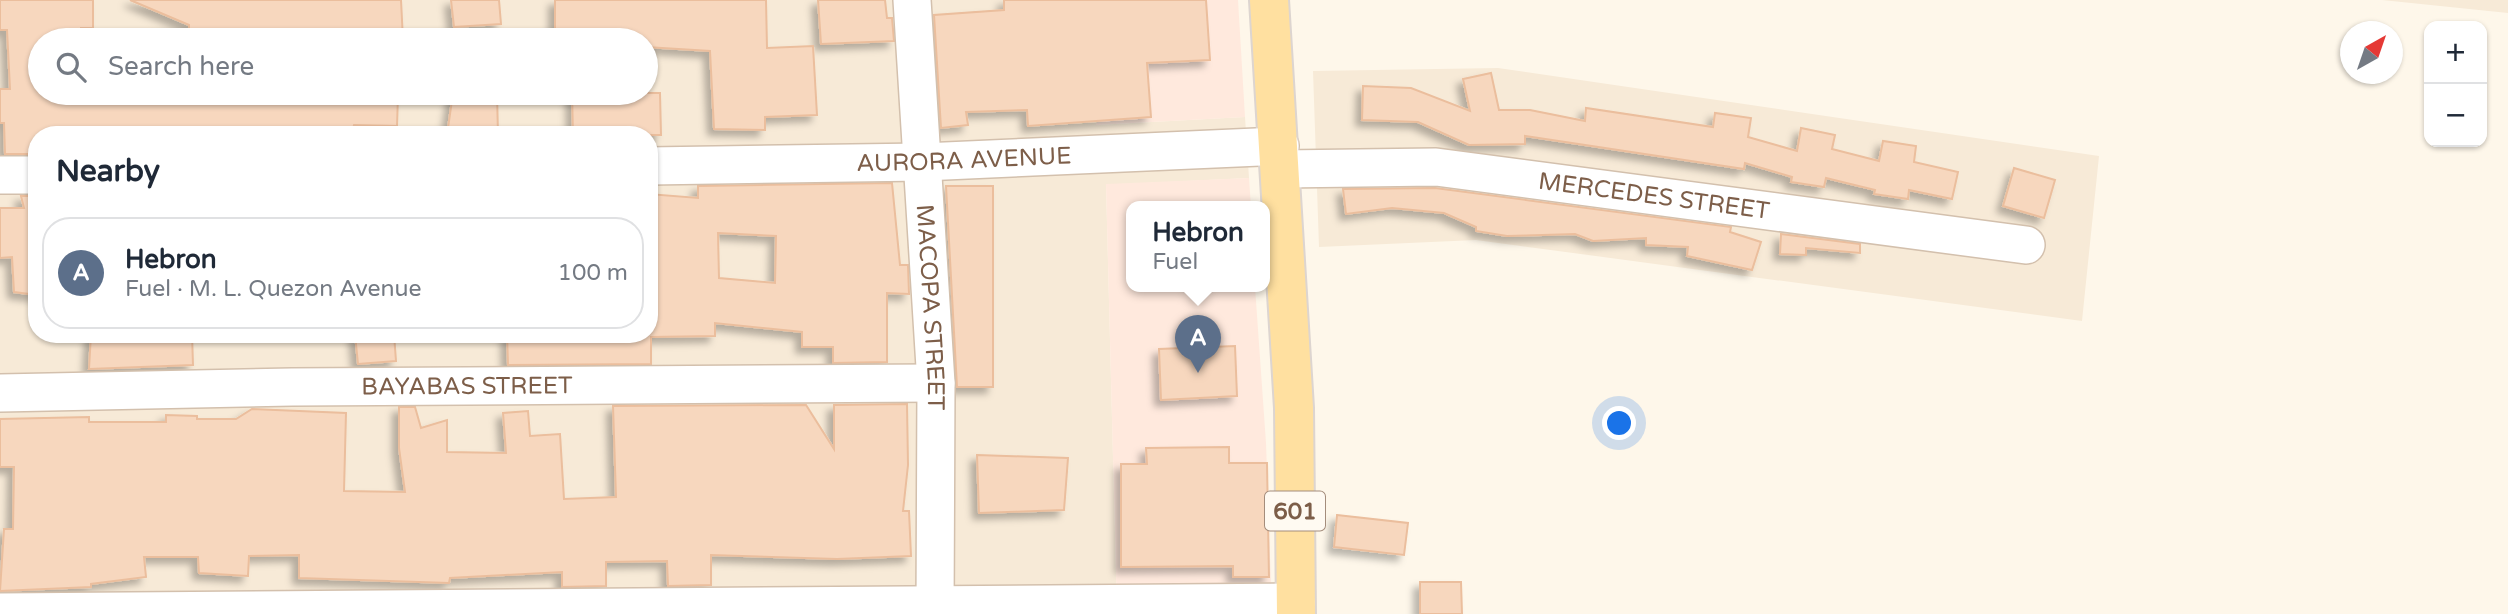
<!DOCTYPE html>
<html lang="en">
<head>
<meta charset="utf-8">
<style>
  body { margin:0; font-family:"Varela Round",sans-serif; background:#f6f6f7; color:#1f2937 }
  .controls { position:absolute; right:21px; top:21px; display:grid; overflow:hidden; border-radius:14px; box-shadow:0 2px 5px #0004 }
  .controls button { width:63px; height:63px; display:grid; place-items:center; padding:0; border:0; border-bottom:2px solid #e0e1e3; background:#fff; color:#1f2937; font:35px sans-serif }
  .compass { position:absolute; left:2340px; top:21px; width:63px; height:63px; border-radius:50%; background:#fff; box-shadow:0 2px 5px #0004; rotate:40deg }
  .you { position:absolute; left:1620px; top:424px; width:24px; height:24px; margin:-18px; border:5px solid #fff; border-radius:50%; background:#1a73e8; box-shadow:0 0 0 10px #1a73e833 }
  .badge { display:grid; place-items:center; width:46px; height:46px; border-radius:50%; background:#7c3aed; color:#fff; font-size:23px; font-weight:700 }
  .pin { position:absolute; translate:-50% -58px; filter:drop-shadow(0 2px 4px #0008) }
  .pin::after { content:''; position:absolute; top:37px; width:24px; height:21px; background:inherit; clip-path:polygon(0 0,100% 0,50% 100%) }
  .popup { position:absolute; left:1126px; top:201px; width:144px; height:91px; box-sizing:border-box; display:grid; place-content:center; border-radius:14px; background:#fff; filter:drop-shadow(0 2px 5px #0005); font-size:23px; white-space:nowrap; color:#747a83 }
  .popup b { font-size:26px; color:#1f2937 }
  .popup::after { content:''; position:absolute; left:50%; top:100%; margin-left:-14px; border:14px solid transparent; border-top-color:#fff }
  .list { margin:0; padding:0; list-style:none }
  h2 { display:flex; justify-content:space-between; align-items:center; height:91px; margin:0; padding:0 28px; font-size:30px }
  h2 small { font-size:23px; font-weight:400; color:#747a83 }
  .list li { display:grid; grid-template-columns:46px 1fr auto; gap:21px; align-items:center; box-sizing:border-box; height:112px; margin:0 14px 14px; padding:0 14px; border:2px solid #e0e1e3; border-radius:28px }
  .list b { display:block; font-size:26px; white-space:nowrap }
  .list p { margin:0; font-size:23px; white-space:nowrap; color:#747a83 }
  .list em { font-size:23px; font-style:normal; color:#747a83 }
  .icon { flex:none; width:38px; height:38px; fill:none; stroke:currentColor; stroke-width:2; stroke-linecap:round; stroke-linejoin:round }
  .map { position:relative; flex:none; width:2508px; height:614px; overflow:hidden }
  .search { position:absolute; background:#fff; box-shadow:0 2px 5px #0004; left:28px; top:28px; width:630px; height:77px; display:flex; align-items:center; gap:18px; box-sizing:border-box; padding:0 24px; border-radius:38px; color:#747a83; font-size:26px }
  .panel { position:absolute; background:#fff; box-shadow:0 2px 5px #0004; left:28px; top:126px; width:630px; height:217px; border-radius:28px }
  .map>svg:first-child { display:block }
  .residential { fill:#f7ead7; fill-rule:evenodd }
  .commercial { fill:#ffe9dd }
  .building { fill:#f7d7be; stroke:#ebbe9d; stroke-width:2; fill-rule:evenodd; filter:url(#shadow) }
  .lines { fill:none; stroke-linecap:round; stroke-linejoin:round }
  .minor-casing { stroke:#d3c0ad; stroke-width:40 }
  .major-casing { stroke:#ddd5d0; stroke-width:42 }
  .minor { stroke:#fff; stroke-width:37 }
  .major { stroke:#ffe0a0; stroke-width:38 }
  .labels { text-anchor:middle; stroke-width:7; stroke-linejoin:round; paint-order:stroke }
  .shield { fill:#fffaf2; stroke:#a48d7c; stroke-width:2 }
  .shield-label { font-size:23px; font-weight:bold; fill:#7d5e49 }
  .street-label { font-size:24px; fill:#7d5e49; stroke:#fffaf2 }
</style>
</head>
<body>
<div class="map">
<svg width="2508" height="614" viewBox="0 0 2508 614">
  <defs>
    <filter id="shadow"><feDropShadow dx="-6" dy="6" stdDeviation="3.5" flood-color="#0004"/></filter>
  </defs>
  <rect width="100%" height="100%" fill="#fef7ea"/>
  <g class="residential">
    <path d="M0 0H1090L1096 125 1245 117 1249 178 1106 185 1117 614H0ZM40 40H646V93H40ZM37 135H649V334H37Z"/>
    <path d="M2383 0H2508V13L2382 0Z"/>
    <path d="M1498 68 2099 156 2082 321 1476 240 1319 247 1313 71Z"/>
  </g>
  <g class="commercial">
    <path d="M1090 0H1238L1245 117 1096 125Z"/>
    <path d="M1249 178 1251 207H1132V287H1255L1266 443 1272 614H1117L1106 184Z"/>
  </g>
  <g class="building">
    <path d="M0 0H93V28H81V40H40V93H389L388 96 398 95 397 126 354 125 352 133 317 132V135H37V154H5L4 123H0V89H10L7 30H0Z"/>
    <path d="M130 0H401L403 40H240V34H189V25Z"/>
    <path d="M451 0H499L501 24 454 27Z"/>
    <path d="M555 0H766L767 48 813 46 817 115 765 117V130L714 129 710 51 646 47V40H555Z"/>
    <path d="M818 0H885L887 18H892L894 41 821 44Z"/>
    <path d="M1004 0H1206L1210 60 1147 63 1151 117 1028 126 1027 110 966 112 968 125 941 128 934 15 1004 10Z"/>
    <path d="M1491 73 1499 110H1530L1585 121 1586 108 1713 127 1715 113 1751 118 1748 137 1797 151 1801 128 1835 135 1832 149 1879 161 1883 141 1916 146 1914 162 1958 172 1952 199 1909 190 1908 199 1874 194 1875 190 1826 178 1824 187 1791 182 1792 177 1745 163 1744 169 1525 136V144L1469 145 1418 122 1362 120 1363 86 1411 88 1470 111 1463 79Z"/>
    <path d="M453 93H497L498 135H447Z"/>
    <path d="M572 93H660L661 135H573Z"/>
    <path d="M2014 168 2055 180 2044 218 2003 206Z"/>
    <path d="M892 183 900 265H908L909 294 887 293V362L833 363V347H802V332L715 323V336L651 337V364L508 365 507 334H649V194L698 198V186ZM718 233 776 236 775 283 719 278Z"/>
    <path d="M946 186H993V387H957Z"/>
    <path d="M1435 188 1731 227 1730 232 1761 242 1752 270 1687 256 1688 247 1646 245V238L1593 241 1575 234 1507 236 1476 231V227L1444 213 1392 208 1346 214 1343 189Z"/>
    <path d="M21 196H37V295L14 292 12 257 0 258V208H24Z"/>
    <path d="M1781 234 1860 244V253L1806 248V255L1780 254Z"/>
    <path d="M91 334H192L193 365 89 369Z"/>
    <path d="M355 334H394L396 361 358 364Z"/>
    <path d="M1235 346 1237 396 1161 400 1159 349Z"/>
    <path d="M907 404 908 465 903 511H909L911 556 837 559 711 555V585L668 586 667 561 606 562V586L562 587V572L450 578 449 583 299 578V555L249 556 248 576 199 573 198 557H144L146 577 91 584V587L0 591 4 529H13L14 467H0V419L89 417V422H166V415L197 416V419H236L252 409 346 413 344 491 405 492 399 448V407H415L421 428 447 420V452L506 453 503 413 528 411 530 436 560 434 564 499 616 497 613 406 806 405 834 449V405Z"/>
    <path d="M1229 447V463H1267L1269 577H1233V566L1121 567V464H1147L1146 448Z"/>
    <path d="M977 455 1068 458 1064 510 979 513Z"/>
    <path d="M1337 515 1408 523 1404 555 1334 547Z"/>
    <path d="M1420 582H1461L1462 614H1420Z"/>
  </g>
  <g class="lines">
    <defs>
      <g id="minor">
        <path id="s1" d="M912 0 936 383 935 614"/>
        <path id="s2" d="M649 166 923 162 1280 146"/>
        <path id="s3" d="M1282 169 1436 167 2026 245"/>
        <path d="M0 175H37"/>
        <path id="s4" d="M0 393 292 387 936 383"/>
        <path d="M0 612 1296 602"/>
      </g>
      <path id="major" d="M1269 0 1294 408 1296 614"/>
    </defs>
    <use href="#minor" class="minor-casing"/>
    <use href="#major" class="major-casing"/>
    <use href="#minor" class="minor"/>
    <use href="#major" class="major"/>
  </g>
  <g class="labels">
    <rect class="shield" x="1265" y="491.5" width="60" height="39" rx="5"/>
    <g class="shield-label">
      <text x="1295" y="519">601</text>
    </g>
    <g class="street-label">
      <text dy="8" stroke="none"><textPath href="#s2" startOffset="315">AURORA AVENUE</textPath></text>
      <text dy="8" stroke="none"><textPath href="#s3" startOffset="374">MERCEDES STREET</textPath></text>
      <text dy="8" stroke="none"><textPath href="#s1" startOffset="308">MACOPA STREET</textPath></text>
      <text dy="8" stroke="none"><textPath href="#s4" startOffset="467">BAYABAS STREET</textPath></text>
    </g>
  </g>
</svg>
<div class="controls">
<button>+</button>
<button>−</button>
</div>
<svg class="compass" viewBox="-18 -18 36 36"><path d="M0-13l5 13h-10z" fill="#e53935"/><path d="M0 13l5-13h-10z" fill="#747a83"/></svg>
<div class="you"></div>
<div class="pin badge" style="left:1198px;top:373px;background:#5c6f8a">A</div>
<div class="popup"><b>Hebron</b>Fuel</div>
<div class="search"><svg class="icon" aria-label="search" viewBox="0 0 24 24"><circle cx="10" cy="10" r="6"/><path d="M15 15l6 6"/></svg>Search here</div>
<section class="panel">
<h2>Nearby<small></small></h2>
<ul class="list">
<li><span class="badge" style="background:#5c6f8a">A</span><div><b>Hebron</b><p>Fuel · M. L. Quezon Avenue</p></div><em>100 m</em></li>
</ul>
</section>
</div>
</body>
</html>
